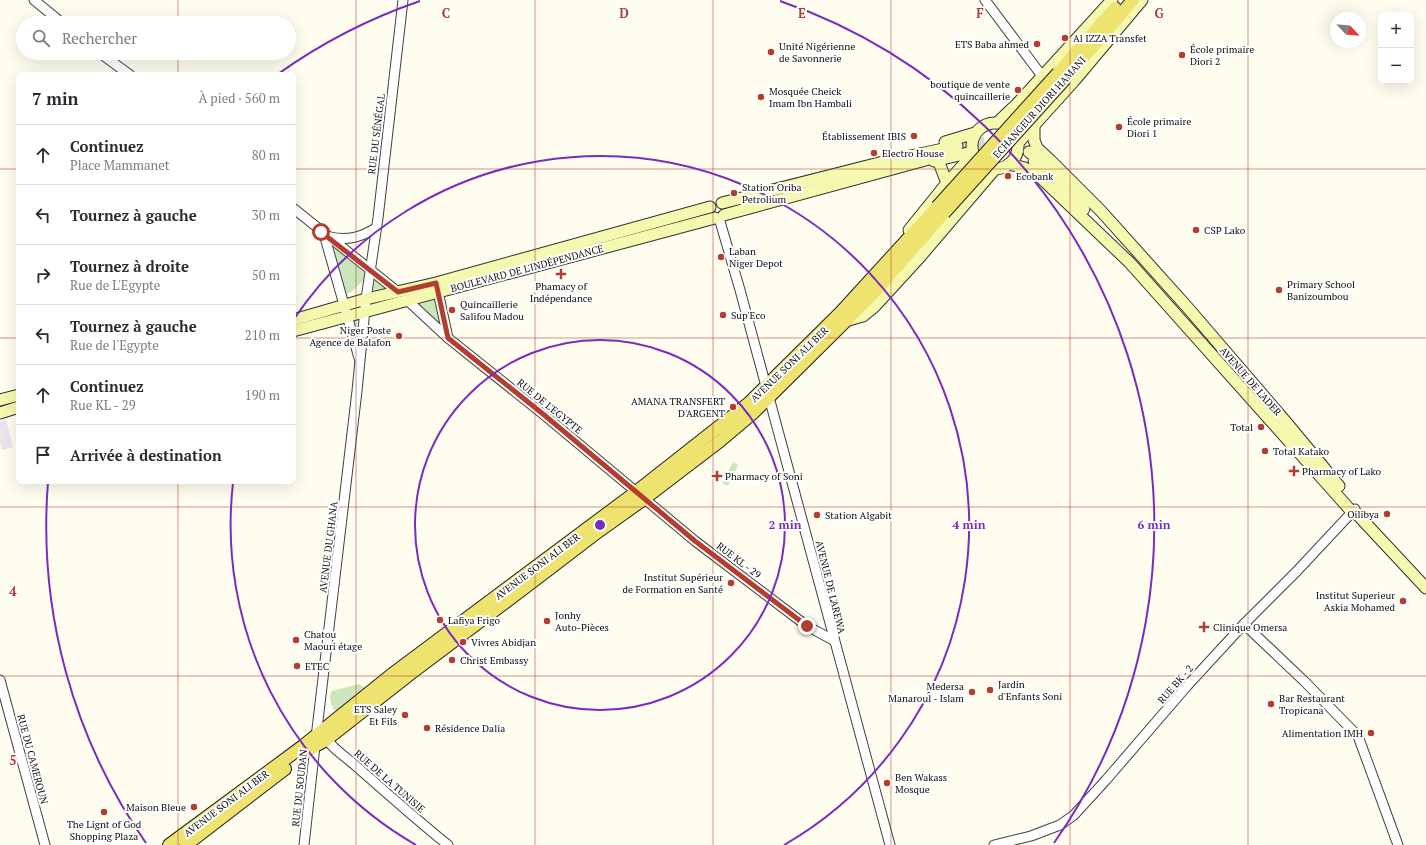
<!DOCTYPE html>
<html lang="fr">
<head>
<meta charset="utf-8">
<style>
  body { margin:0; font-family:"PT Serif",serif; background:#f7f7f7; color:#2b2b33 }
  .controls { position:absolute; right:12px; top:12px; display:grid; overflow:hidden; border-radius:8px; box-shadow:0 4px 16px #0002 }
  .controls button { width:36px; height:36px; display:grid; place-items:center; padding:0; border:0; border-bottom:1px solid #e1e1e2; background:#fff; color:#2b2b33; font:20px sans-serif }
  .compass { position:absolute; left:1330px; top:12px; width:36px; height:36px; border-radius:50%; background:#fff; box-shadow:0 4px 16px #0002; rotate:116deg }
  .stop { position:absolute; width:12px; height:12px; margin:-9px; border:3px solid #b33e30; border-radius:50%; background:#fff }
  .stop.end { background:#b33e30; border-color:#fff; box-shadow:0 1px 4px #0008 }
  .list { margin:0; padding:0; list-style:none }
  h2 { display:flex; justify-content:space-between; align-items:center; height:52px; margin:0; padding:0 16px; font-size:17px }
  h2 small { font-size:13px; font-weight:400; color:#7c7c81 }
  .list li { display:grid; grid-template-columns:26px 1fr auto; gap:12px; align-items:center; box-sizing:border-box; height:60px; padding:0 16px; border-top:1px solid #e1e1e2 }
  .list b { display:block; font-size:15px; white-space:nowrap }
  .list p { margin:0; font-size:13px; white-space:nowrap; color:#7c7c81 }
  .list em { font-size:13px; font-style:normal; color:#7c7c81 }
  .icon { flex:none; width:22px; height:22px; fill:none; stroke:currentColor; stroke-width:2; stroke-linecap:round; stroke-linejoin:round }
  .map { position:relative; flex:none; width:1426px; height:845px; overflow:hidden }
  .search { position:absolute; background:#fff; box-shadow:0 4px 16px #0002; left:16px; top:16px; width:280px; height:44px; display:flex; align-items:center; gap:10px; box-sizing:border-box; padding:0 14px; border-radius:22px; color:#7c7c81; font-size:15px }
  .panel { position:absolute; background:#fff; box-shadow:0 4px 16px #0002; left:16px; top:72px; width:280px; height:412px; border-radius:8px }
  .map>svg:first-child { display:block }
  .industrial { fill:#ece3eb }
  .green { fill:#cbe6bb }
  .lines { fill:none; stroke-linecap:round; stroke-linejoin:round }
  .secondary-tunnel { stroke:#dad9cd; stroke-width:11; stroke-dasharray:11 5.5; stroke-linecap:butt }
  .tertiary-casing { stroke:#414141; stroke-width:11 }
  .secondary-casing { stroke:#303030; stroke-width:13 }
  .primary-casing { stroke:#1f1f1f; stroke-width:14 }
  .tertiary { stroke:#fff; stroke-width:9 }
  .secondary { stroke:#f5f9af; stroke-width:11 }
  .primary { stroke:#eee36f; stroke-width:12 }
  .primary-bridge-casing { stroke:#1f1f1f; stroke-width:14; stroke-linecap:butt }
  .primary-bridge { stroke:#eee36f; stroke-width:12 }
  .route { stroke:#b33e30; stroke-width:5 }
  .grid { fill:none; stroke:#b33e30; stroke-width:1; stroke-opacity:0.55 }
  .ring { fill:none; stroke:#7b2cbf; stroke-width:2 }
  .poi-dot { fill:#b33e30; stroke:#fff; stroke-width:1.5 }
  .labels { text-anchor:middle; stroke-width:4; stroke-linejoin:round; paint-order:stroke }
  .poi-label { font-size:10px; fill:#0e0e0e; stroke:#fff; text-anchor:start }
  .street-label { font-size:10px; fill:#0e0e0e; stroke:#fff }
  .grid-label { font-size:13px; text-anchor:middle; font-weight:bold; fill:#b33e30; stroke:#fff; stroke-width:4; stroke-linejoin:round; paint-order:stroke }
  .centre { fill:#7b2cbf; stroke:#fff; stroke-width:2 }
  .ring-label { font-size:12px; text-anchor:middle; font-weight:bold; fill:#7b2cbf; stroke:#fff; stroke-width:4; stroke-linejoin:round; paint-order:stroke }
</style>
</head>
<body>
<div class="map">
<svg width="1426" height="845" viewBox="0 0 1426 845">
  <rect width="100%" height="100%" fill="#fefdef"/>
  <path class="industrial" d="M6 420 13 447 2 450 0 443V422Z"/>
  <g class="green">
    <path d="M335 248 368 276 350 293 345 294 334 249Z"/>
    <path d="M373 278 385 288 372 290Z"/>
    <path d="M436 299 441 323 437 325 418 305Z"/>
    <path d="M733 462 738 465 728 486 722 483Z"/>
    <path d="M359 684 364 687V688L338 711 334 710C331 704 328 697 332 691Z"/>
  </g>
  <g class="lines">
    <path class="secondary-tunnel" d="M957 146C988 141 1000 139 1029 152"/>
    <defs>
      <g id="tertiary">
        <path d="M34 0 62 23"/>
        <path d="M985 0 1042 76"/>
        <path d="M100 53 130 75"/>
        <path d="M293 208 398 292"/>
        <path d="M719 218 740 290 890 845"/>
        <path d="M324 234 359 358"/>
        <path d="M330 237C348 241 361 237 376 228"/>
        <path d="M437 287 448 338"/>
        <path d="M407 300 448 338 543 414 695 541 807 626 833 640"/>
        <path d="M1244 624 1304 681 1358 736 1398 845"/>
        <path d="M0 680 45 845"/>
        <path d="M324 735C330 747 346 757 357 767 387 793 417 820 448 845"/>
        <path d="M304 845 315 746 357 391 366 299 378 218 403 0"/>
        <path d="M994 845 1031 836 1052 828 1060 825 1074 815 1106 780 1187 686 1244 624 1297 571 1355 509"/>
      </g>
      <g id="secondary">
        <path d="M998 122 1017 104 1112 0"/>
        <circle cx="995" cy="146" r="23"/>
        <path d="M1034 126V140L1037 148 1050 160 1101 211 1188 308 1286 422 1339 486"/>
        <path d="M945 142 975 133"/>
        <path d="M1018 143 1074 81 1142 0"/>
        <path d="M1029 152 1043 162"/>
        <path d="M938 160 947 183"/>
        <path d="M934 161 972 152"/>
        <path d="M1034 161 1045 170 1084 209"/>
        <path d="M1009 164 1025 168 1038 175 1130 263 1328 485 1352 512 1356 513 1426 588"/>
        <path d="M722 203 883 162 957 146"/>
        <path d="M724 215 940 156"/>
        <path d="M909 230 947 183 973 154"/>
        <path d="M293 320 366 299 436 283 710 207"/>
        <path d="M845 321 863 316 874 307 919 258 995 169"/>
        <path d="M293 331 715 218"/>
        <path d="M0 400 19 395"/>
        <path d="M0 413 19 407"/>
      </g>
      <g id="primary">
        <path d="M1058 73 1115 8"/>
        <path d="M1065 79 1133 0"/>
        <path d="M304 754 315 746 326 740 410 674 527 586 599 531 644 499 720 441 752 414 872 295 944 213"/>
        <path d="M169 845 303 746 395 672 636 492 749 403 841 312 937 207"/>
        <path d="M186 845 285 769"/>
      </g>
    </defs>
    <use href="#tertiary" class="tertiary-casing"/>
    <use href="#secondary" class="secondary-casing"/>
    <use href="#primary" class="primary-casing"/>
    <use href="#tertiary" class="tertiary"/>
    <use href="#secondary" class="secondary"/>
    <use href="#primary" class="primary"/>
    <defs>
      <g id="primary-bridge">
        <path d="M937 207 1058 73"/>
        <path d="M944 213 1065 79"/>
      </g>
    </defs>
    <use href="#primary-bridge" class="primary-bridge-casing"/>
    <use href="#primary-bridge" class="primary-bridge"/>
  </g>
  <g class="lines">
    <path class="route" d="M321 232 398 292 436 283 448 338 543 414 695 541 807 626"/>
  </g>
  <path class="grid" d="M178 0V23M356 0V845M535 0V845M713 0V845M891 0V845M1070 0V845M1248 0V845M178 53V75M0 169H19M293 169H1426M0 338H19M293 338H1426M178 481V845M0 507H1426M0 676H1426"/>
  <g class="ring">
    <circle cx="600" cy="525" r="185"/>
    <path d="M416 845A369 369 0 0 1 233 483M294 319A369 369 0 1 1 784 845"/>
    <path d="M146 843A554 554 0 0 1 48 482M278 74A554 554 0 0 1 420 1M780 1A554 554 0 0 1 1054 843"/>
  </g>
  <g class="poi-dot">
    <circle cx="1065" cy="38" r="4"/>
    <circle cx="1037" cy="44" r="4"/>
    <circle cx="771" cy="52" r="4"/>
    <circle cx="1182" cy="55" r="4"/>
    <circle cx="1018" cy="90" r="4"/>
    <circle cx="761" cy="97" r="4"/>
    <circle cx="1119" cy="127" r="4"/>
    <circle cx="914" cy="136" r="4"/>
    <circle cx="874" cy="153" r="4"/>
    <circle cx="1008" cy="176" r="4"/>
    <circle cx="734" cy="193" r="4"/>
    <circle cx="1196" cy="230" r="4"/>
    <circle cx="721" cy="257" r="4"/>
    <path d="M559 268h4v4h4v4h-4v4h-4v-4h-4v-4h4z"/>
    <circle cx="1279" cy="290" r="4"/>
    <circle cx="452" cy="310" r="4"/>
    <circle cx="723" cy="315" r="4"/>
    <circle cx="399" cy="336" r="4"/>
    <circle cx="733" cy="407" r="4"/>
    <circle cx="1261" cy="427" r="4"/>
    <circle cx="1265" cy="451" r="4"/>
    <path d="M1292 465h4v4h4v4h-4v4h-4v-4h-4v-4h4z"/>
    <path d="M715 470h4v4h4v4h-4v4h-4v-4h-4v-4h4z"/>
    <circle cx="1387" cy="514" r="4"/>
    <circle cx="817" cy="515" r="4"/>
    <circle cx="731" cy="583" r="4"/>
    <circle cx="1403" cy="601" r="4"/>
    <circle cx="440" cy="620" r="4"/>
    <circle cx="547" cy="621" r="4"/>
    <path d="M1202 621h4v4h4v4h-4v4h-4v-4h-4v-4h4z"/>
    <circle cx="296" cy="640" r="4"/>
    <circle cx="463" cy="642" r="4"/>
    <circle cx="452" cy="660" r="4"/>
    <circle cx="297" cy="666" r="4"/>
    <circle cx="990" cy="690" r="4"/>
    <circle cx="972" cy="692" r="4"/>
    <circle cx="1271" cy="704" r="4"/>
    <circle cx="405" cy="715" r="4"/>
    <circle cx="427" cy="728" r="4"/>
    <circle cx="1371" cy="733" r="4"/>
    <circle cx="887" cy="783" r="4"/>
    <circle cx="194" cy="807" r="4"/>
    <circle cx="104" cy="812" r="4"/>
  </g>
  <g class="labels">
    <g class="poi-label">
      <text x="1073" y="42">Al IZZA Transfet</text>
      <text x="1029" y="48" text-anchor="end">ETS Baba ahmed</text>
      <text x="779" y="50">Unité Nigérienne<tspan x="779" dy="12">de Savonnerie</tspan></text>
      <text x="1190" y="53">École primaire<tspan x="1190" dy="12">Diori 2</tspan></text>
      <text x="1010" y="88" text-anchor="end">boutique de vente<tspan x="1010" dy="12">quincaillerie</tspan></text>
      <text x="769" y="95">Mosquée Cheick<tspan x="769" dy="12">Imam Ibn Hambali</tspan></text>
      <text x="1127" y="125">École primaire<tspan x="1127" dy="12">Diori 1</tspan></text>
      <text x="906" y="140" text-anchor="end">Établissement IBIS</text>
      <text x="882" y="157">Electro House</text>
      <text x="1016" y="180">Ecobank</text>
      <text x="742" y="191">Station Oriba<tspan x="742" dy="12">Petrolium</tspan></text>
      <text x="1204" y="234">CSP Lako</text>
      <text x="729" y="255">Laban<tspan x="729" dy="12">Niger Depot</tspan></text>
      <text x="1287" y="288">Primary School<tspan x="1287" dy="12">Banizoumbou</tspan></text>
      <text x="561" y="290" text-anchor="middle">Phamacy of<tspan x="561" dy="12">Indépendance</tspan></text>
      <text x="460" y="308">Quincaillerie<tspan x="460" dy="12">Salifou Madou</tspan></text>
      <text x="731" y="319">Sup'Eco</text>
      <text x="391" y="334" text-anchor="end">Niger Poste<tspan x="391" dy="12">Agence de Balafon</tspan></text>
      <text x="725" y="405" text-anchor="end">AMANA TRANSFERT<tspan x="725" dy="12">D'ARGENT</tspan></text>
      <text x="1253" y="431" text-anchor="end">Total</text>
      <text x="1273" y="455">Total Katako</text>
      <text x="1302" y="475">Pharmacy of Lako</text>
      <text x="725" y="480">Pharmacy of Soni</text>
      <text x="1379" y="518" text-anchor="end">Oilibya</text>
      <text x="825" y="519">Station Algabit</text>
      <text x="723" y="581" text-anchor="end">Institut Supérieur<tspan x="723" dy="12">de Formation en Santé</tspan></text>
      <text x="1395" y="599" text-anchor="end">Institut Superieur<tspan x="1395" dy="12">Askia Mohamed</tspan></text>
      <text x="555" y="619">Jonhy<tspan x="555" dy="12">Auto-Pièces</tspan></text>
      <text x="448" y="624">Lafiya Frigo</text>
      <text x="1213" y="631">Clinique Omersa</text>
      <text x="304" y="638">Chatou<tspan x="304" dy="12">Maouri étage</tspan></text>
      <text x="471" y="646">Vivres Abidjan</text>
      <text x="460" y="664">Christ Embassy</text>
      <text x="305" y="670">ETEC</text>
      <text x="998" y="688">Jardin<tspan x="998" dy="12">d'Enfants Soni</tspan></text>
      <text x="964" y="690" text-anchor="end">Medersa<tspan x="964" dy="12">Manaroul - Islam</tspan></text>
      <text x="1279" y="702">Bar Restaurant<tspan x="1279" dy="12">Tropicana</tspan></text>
      <text x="397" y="713" text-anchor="end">ETS Saley<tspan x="397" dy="12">Et Fils</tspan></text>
      <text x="435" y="732">Résidence Dalia</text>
      <text x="1363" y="737" text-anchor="end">Alimentation IMH</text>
      <text x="895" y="781">Ben Wakass<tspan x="895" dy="12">Mosque</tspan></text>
      <text x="186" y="811" text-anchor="end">Maison Bleue</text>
      <text x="104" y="828" text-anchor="middle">The Lignt of God<tspan x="104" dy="12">Shopping Plaza</tspan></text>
    </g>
    <g class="street-label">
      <text transform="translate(1039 107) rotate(-48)" y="4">ECHANGEUR DIORI HAMANI</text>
      <text transform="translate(376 134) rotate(-83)" y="4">RUE DU SÉNÉGAL</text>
      <text transform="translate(527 268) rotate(-15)" y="4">BOULEVARD DE L'INDÉPENDANCE</text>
      <text transform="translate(789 364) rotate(-44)" y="4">AVENUE SONI ALI BER</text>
      <text transform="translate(1251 381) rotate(49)" y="4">AVENUE DE L'ADER</text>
      <text transform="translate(550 406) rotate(39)" y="4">RUE DE L'EGYPTE</text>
      <text transform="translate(328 547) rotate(-83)" y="4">AVENUE DU GHANA</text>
      <text transform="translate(739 560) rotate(37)" y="4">RUE KL - 29</text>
      <text transform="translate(537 566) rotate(-37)" y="4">AVENUE SONI ALI BER</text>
      <text transform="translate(831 587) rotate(76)" y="4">AVENUE DE L'AREWA</text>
      <text transform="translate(1175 684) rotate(-49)" y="4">RUE BK - 2</text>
      <text transform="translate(33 759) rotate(75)" y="4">RUE DU CAMEROUN</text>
      <text transform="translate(390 781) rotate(41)" y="4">RUE DE LA TUNISIE</text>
      <text transform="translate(299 788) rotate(-84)" y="4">RUE DU SOUDAN</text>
      <text transform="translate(226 803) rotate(-37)" y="4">AVENUE SONI ALI BER</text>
    </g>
  </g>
  <g class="grid-label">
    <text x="446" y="18">C</text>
    <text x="624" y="18">D</text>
    <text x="802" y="18">E</text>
    <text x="980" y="18">F</text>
    <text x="1159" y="18">G</text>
    <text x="13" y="596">4</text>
    <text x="13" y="765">5</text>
  </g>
  <circle cx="600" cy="525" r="6" class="centre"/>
  <g class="ring-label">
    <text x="785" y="529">2 min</text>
    <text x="969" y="529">4 min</text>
    <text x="1154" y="529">6 min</text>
  </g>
</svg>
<div class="controls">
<button>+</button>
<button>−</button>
</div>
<svg class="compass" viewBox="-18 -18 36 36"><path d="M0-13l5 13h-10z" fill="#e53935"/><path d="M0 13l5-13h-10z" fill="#7c7c81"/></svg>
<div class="stop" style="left:321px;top:232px"></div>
<div class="stop end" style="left:807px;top:626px"></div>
<div class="search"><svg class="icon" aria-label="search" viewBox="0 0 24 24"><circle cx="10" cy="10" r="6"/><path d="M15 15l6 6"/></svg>Rechercher</div>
<section class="panel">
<h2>7 min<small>À pied · 560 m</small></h2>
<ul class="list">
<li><svg class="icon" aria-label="ahead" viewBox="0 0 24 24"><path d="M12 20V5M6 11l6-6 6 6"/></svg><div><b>Continuez</b><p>Place Mammanet</p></div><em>80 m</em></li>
<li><svg class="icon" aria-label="left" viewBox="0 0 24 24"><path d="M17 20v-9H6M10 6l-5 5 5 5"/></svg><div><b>Tournez à gauche</b></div><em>30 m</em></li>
<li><svg class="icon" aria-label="right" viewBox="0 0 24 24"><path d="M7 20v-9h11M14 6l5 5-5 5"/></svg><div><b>Tournez à droite</b><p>Rue de L'Egypte</p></div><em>50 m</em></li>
<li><svg class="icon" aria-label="left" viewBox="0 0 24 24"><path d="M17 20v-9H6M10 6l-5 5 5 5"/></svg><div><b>Tournez à gauche</b><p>Rue de l'Egypte</p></div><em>210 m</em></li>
<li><svg class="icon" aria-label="ahead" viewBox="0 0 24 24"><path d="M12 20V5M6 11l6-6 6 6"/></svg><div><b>Continuez</b><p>Rue KL - 29</p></div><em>190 m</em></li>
<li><svg class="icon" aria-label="arrive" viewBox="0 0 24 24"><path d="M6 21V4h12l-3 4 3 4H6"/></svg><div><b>Arrivée à destination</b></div></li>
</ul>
</section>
</div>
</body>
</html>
